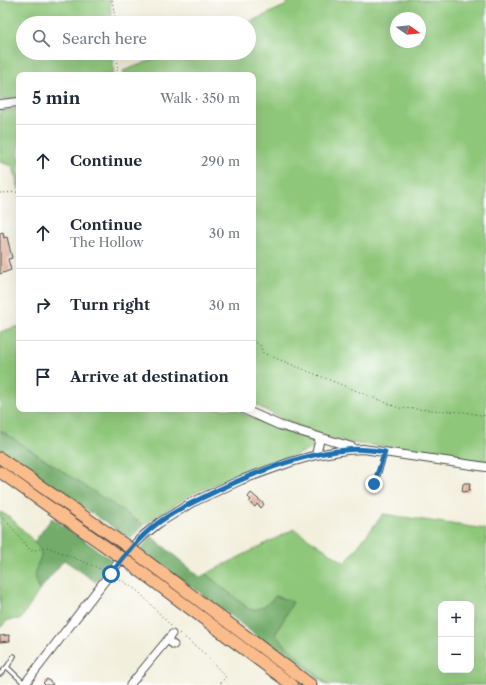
<!DOCTYPE html>
<html lang="en">
<head>
<meta charset="utf-8">
<style>
  body { margin:0; font-family:"Libre Caslon Text",serif; background:#f2f2f3; color:#1f2937 }
  .controls { position:absolute; right:12px; bottom:12px; display:grid; overflow:hidden; border-radius:8px; box-shadow:0 4px 16px #0002 }
  .controls button { width:36px; height:36px; display:grid; place-items:center; padding:0; border:0; border-bottom:1px solid #e0e1e3; background:#fff; color:#1f2937; font:20px sans-serif }
  .compass { position:absolute; left:390px; top:12px; width:36px; height:36px; border-radius:50%; background:#fff; box-shadow:0 4px 16px #0002; rotate:104deg }
  .stop { position:absolute; width:12px; height:12px; margin:-9px; border:3px solid #1f6fb2; border-radius:50%; background:#fff }
  .stop.end { background:#1f6fb2; border-color:#fff; box-shadow:0 1px 4px #0008 }
  .list { margin:0; padding:0; list-style:none }
  h2 { display:flex; justify-content:space-between; align-items:center; height:52px; margin:0; padding:0 16px; font-size:17px }
  h2 small { font-size:13px; font-weight:400; color:#747a83 }
  .list li { display:grid; grid-template-columns:26px 1fr auto; gap:12px; align-items:center; box-sizing:border-box; height:72px; padding:0 16px; border-top:1px solid #e0e1e3 }
  .list b { display:block; font-size:15px; white-space:nowrap }
  .list p { margin:0; font-size:13px; white-space:nowrap; color:#747a83 }
  .list em { font-size:13px; font-style:normal; color:#747a83 }
  .icon { flex:none; width:22px; height:22px; fill:none; stroke:currentColor; stroke-width:2; stroke-linecap:round; stroke-linejoin:round }
  .map { position:relative; flex:none; width:486px; height:685px; overflow:hidden }
  .search { position:absolute; background:#fff; box-shadow:0 4px 16px #0002; left:16px; top:16px; width:240px; height:44px; display:flex; align-items:center; gap:10px; box-sizing:border-box; padding:0 14px; border-radius:22px; color:#747a83; font-size:15px }
  .panel { position:absolute; background:#fff; box-shadow:0 4px 16px #0002; left:16px; top:72px; width:240px; height:340px; border-radius:8px }
  .map>svg:first-child { display:block }
  .green { fill:#8fc77a; stroke:#5d7952; fill-rule:evenodd }
  .forest { fill:#73ac6a; stroke:#4f6c4a }
  .building { fill:#deae98 }
  .lines { fill:none; stroke-linecap:round; stroke-linejoin:round }
  .service-casing { stroke:#494846; stroke-width:5.5 }
  .minor-casing { stroke:#494846; stroke-width:9 }
  .tertiary-casing { stroke:#494846; stroke-width:10 }
  .trunk-casing { stroke:#494846; stroke-width:13 }
  .path { stroke:#494846; stroke-width:1; stroke-dasharray:1 3; stroke-linecap:butt }
  .service { stroke:#fff; stroke-width:3.5 }
  .minor { stroke:#fff; stroke-width:7 }
  .tertiary { stroke:#fff; stroke-width:8 }
  .trunk { stroke:#fabc8b; stroke-width:11 }
  .trunk-bridge-casing { stroke:#494846; stroke-width:13; stroke-linecap:butt }
  .trunk-bridge { stroke:#fabc8b; stroke-width:11 }
  .route { stroke:#1f6fb2; stroke-width:5 }
</style>
</head>
<body>
<div class="map">
<svg width="486" height="685" viewBox="0 0 486 685">
  <rect width="100%" height="100%" fill="#fff"/>
  <filter id="ink" filterUnits="userSpaceOnUse"><feTurbulence type="fractalNoise" baseFrequency=".025" numOctaves="2"/><feDisplacementMap in="SourceGraphic" scale="8" xChannelSelector="R" yChannelSelector="G"/><feConvolveMatrix kernelMatrix="1 2 1 2 8 2 1 2 1" color-interpolation-filters="sRGB"/></filter>
  <filter id="wash" filterUnits="userSpaceOnUse"><feTurbulence type="fractalNoise" baseFrequency=".012" numOctaves="4" result="noise"/><feDisplacementMap in="SourceGraphic" scale="16" xChannelSelector="R" yChannelSelector="G"/><feGaussianBlur stdDeviation="0.9" result="paint"/><feColorMatrix in="noise" values="0 0 0 0 0 0 0 0 0 0 0 0 0 0 0 0 0 1.4 0 .05"/><feComposite in="paint" operator="in"/></filter>
  <g filter="url(#wash)">
    <rect width="100%" height="100%" fill="#f2efdc"/>
    <g class="green">
      <path d="M0 0H110L112 23H23V53H114L113 75H19V97L0 100Z"/>
      <path d="M286 0H486V462C457 460 427 453 398 448 383 445 367 446 352 443 319 436 282 421 253 403V75H124L123 71 170 53H249V23H247L287 5ZM396 18H420V42H396Z"/>
      <path d="M19 108V190L13 166 0 162V111Z"/>
      <path d="M19 326V409H235L243 414 313 441 315 445 312 449 224 481 192 494 144 525 0 430V332Z"/>
      <path d="M0 512 10 517 40 548 41 556 35 575 39 591 21 619 8 620 0 628Z"/>
      <path d="M383 514 486 529V685H328L275 635 292 603 275 596C267 605 263 609 250 610L206 574 294 529 345 563ZM441 604H471V670H441Z"/>
    </g>
    <g class="forest">
      <path d="M0 430 144 525 131 539 0 452Z"/>
      <path d="M52 518 113 561 104 571 96 582 64 560 39 591C38 586 35 579 35 575 36 560 48 556 34 542Z"/>
      <path d="M151 536 200 577 206 574 250 610C263 609 267 605 275 596L293 602 275 635 328 685H326L310 672 258 637 216 604 140 550Z"/>
    </g>
    <g id="blocks">
      <g class="building">
        <path d="M3 232 4 238 7 237 12 258 8 259 11 270 0 274V233Z"/>
        <path d="M465 483H470L469 491 462 492 463 484Z"/>
        <path d="M251 493 264 504 261 508 257 504 255 507 249 502 251 500 248 497Z"/>
        <path d="M9 635 10 641 0 642V636Z"/>
        <path d="M47 679 53 684 52 685H45L43 683Z"/>
      </g>
    </g>
  </g>
  <g filter="url(#ink)">
    <use href="#blocks" fill-opacity="0" stroke="#494846" stroke-width="1"/>
    <g class="lines">
      <defs>
        <g id="service">
          <path d="M375 485 385 453"/>
          <path d="M7 667 25 684"/>
          <path d="M0 674 7 667 14 656"/>
        </g>
        <g id="minor">
          <path d="M167 640 174 645"/>
          <path d="M130 685 172 634"/>
        </g>
        <g id="tertiary">
          <path d="M0 104 19 102"/>
          <path d="M243 409 279 425 352 447"/>
          <path d="M316 455 320 438"/>
          <path d="M24 685 126 553 144 535 159 523 191 503 241 480 291 462 316 455 346 450 363 449 486 467"/>
        </g>
        <g id="trunk">
          <path d="M0 458 124 544"/>
          <path d="M0 472 116 554"/>
          <path d="M136 553 311 685"/>
          <path d="M128 562 292 685"/>
        </g>
      </defs>
      <use href="#service" class="service-casing"/>
      <use href="#minor" class="minor-casing"/>
      <use href="#tertiary" class="tertiary-casing"/>
      <use href="#trunk" class="trunk-casing"/>
      <g class="path">
        <path d="M112 0 116 23"/>
        <path d="M117 75 118 53"/>
        <path d="M0 193 19 192"/>
        <path d="M253 341 260 345 263 353 399 408 464 412 486 416"/>
        <path d="M0 515 5 519 31 551 48 547 103 570"/>
        <path d="M117 577 139 592 172 627"/>
        <path d="M179 633 204 653 226 677 219 684 220 685"/>
      </g>
      <use href="#service" class="service"/>
      <use href="#minor" class="minor"/>
      <use href="#tertiary" class="tertiary"/>
      <use href="#trunk" class="trunk"/>
      <defs>
        <g id="trunk-bridge">
          <path d="M124 544 136 553"/>
          <path d="M116 554 128 562"/>
        </g>
      </defs>
      <use href="#trunk-bridge" class="trunk-bridge-casing"/>
      <use href="#trunk-bridge" class="trunk-bridge"/>
    </g>
  </g>
  <g class="lines" filter="url(#ink)">
    <path class="route" d="M111 574C125 555 139 537 158 523 173 512 189 504 206 496 248 475 299 454 346 450 359 448 372 450 385 452L374 484"/>
  </g>
</svg>
<div class="controls">
<button>+</button>
<button>−</button>
</div>
<svg class="compass" viewBox="-18 -18 36 36"><path d="M0-13l5 13h-10z" fill="#e53935"/><path d="M0 13l5-13h-10z" fill="#747a83"/></svg>
<div class="stop" style="left:111px;top:574px"></div>
<div class="stop end" style="left:374px;top:484px"></div>
<div class="search"><svg class="icon" aria-label="search" viewBox="0 0 24 24"><circle cx="10" cy="10" r="6"/><path d="M15 15l6 6"/></svg>Search here</div>
<section class="panel">
<h2>5 min<small>Walk · 350 m</small></h2>
<ul class="list">
<li><svg class="icon" aria-label="ahead" viewBox="0 0 24 24"><path d="M12 20V5M6 11l6-6 6 6"/></svg><div><b>Continue</b></div><em>290 m</em></li>
<li><svg class="icon" aria-label="ahead" viewBox="0 0 24 24"><path d="M12 20V5M6 11l6-6 6 6"/></svg><div><b>Continue</b><p>The Hollow</p></div><em>30 m</em></li>
<li><svg class="icon" aria-label="right" viewBox="0 0 24 24"><path d="M7 20v-9h11M14 6l5 5-5 5"/></svg><div><b>Turn right</b></div><em>30 m</em></li>
<li><svg class="icon" aria-label="arrive" viewBox="0 0 24 24"><path d="M6 21V4h12l-3 4 3 4H6"/></svg><div><b>Arrive at destination</b></div></li>
</ul>
</section>
</div>
</body>
</html>
